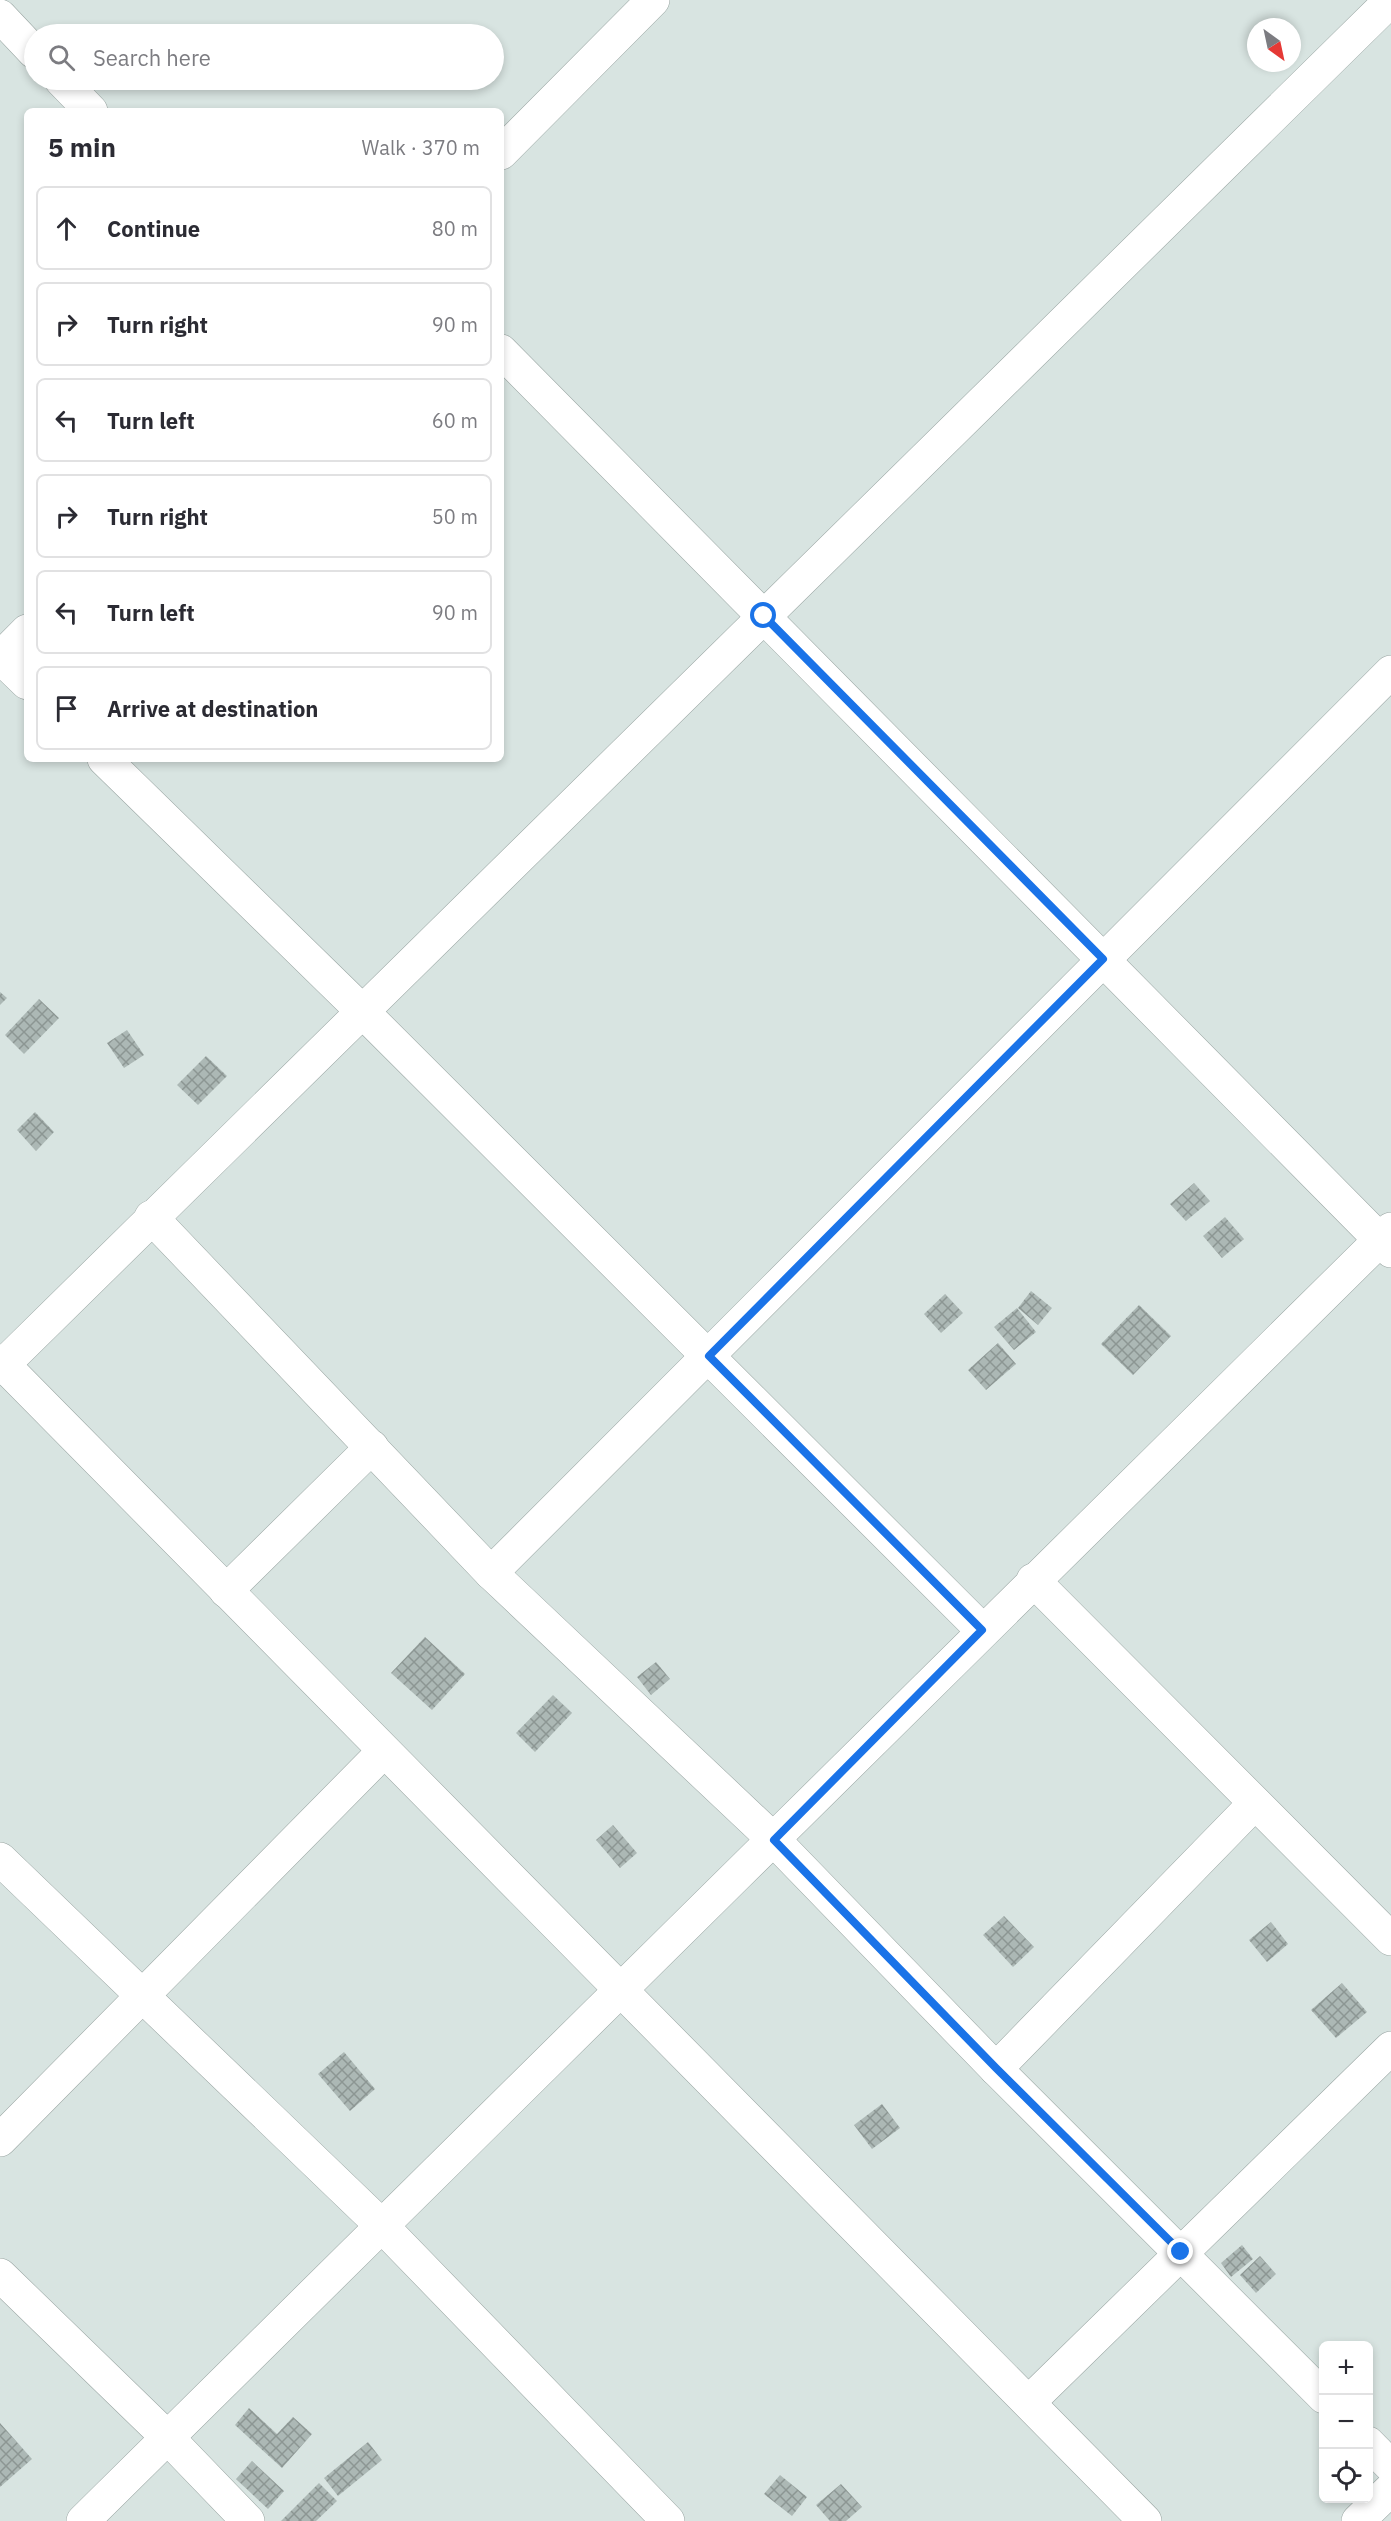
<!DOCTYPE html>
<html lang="en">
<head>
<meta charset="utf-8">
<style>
  body { margin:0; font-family:"IBM Plex Sans",sans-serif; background:#f2f2f3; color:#2b2b33 }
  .controls { position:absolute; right:18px; bottom:18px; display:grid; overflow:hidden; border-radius:9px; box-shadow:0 3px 9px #0003 }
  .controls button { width:54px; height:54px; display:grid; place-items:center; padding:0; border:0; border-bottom:2px solid #e1e1e2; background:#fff; color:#2b2b33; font:30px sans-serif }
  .compass { position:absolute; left:1247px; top:18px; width:54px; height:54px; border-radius:50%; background:#fff; box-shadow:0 3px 9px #0003; rotate:147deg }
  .stop { position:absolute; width:18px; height:18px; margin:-14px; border:4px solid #1a73e8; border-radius:50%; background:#fff }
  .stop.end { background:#1a73e8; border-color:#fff; box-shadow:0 2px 6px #0008 }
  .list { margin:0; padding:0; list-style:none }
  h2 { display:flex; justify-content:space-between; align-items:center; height:78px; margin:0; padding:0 24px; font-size:26px }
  h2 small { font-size:20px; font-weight:400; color:#7c7c81 }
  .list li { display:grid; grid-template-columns:39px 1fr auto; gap:18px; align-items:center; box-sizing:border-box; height:84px; margin:0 12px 12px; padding:0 12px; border:2px solid #e1e1e2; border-radius:9px }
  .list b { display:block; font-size:22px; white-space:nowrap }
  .list em { font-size:20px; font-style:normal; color:#7c7c81 }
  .icon { flex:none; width:33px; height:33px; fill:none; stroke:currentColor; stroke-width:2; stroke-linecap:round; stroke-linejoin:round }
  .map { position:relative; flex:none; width:1391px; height:2521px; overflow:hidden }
  .search { position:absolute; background:#fff; box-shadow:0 3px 9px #0003; left:24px; top:24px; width:480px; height:66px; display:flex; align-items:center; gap:15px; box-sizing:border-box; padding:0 21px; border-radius:33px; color:#7c7c81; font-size:22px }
  .panel { position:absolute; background:#fff; box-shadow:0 3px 9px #0003; left:24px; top:108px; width:480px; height:654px; border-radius:9px }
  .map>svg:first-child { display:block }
  .building { fill:url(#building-cross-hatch) }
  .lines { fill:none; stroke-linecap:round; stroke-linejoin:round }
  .minor-casing { stroke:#99a5a2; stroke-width:34 }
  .minor { stroke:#fff; stroke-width:33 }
  .route { stroke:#1a73e8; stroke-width:8 }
</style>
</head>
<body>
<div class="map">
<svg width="1391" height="2521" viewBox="0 0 1391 2521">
  <defs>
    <pattern id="building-cross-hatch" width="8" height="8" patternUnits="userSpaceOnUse" patternTransform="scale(1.5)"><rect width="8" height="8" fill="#acb8b5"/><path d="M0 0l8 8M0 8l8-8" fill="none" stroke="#8c9693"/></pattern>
  </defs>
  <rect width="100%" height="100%" fill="#d8e4e1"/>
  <g class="building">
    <path d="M0 992 7 998 0 1005Z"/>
    <path d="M39 999 59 1018 24 1054 5 1035Z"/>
    <path d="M127 1030 144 1055 124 1068 107 1043Z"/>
    <path d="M206 1056 227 1076 198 1105 177 1085Z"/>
    <path d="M35 1112 54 1132 36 1151 17 1130Z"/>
    <path d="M1194 1183 1210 1201 1186 1221 1170 1204Z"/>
    <path d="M1225 1217 1244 1239 1222 1258 1203 1236Z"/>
    <path d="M1031 1291 1052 1308 1038 1325 1018 1308Z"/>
    <path d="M945 1294 963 1313 941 1333 924 1314Z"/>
    <path d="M1139 1305 1171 1336 1133 1375 1101 1344Z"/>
    <path d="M1017 1308 1036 1332 1014 1350 994 1327Z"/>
    <path d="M998 1343 1016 1364 986 1390 968 1370Z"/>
    <path d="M425 1637 465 1674 432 1710 391 1673Z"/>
    <path d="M656 1662 670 1679 651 1695 637 1677Z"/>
    <path d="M553 1695 572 1713 535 1752 516 1733Z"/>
    <path d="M613 1825 637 1853 620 1868 596 1840Z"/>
    <path d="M1004 1916 1034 1947 1013 1967 983 1935Z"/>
    <path d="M1271 1922 1288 1944 1267 1962 1249 1940Z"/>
    <path d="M1342 1983 1367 2012 1336 2038 1311 2010Z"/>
    <path d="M344 2052 375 2089 350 2111 318 2074Z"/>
    <path d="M882 2104 900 2128 872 2149 854 2125Z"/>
    <path d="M1242 2245 1253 2259 1231 2277 1221 2263Z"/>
    <path d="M1260 2256 1276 2274 1256 2293 1240 2275Z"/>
    <path d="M249 2408 277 2434 293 2417 312 2434 282 2468 235 2425Z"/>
    <path d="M0 2423 32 2459 0 2487Z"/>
    <path d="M368 2442 382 2460 338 2496 324 2478Z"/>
    <path d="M252 2461 284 2491 268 2509 236 2479Z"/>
    <path d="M780 2475 807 2497 792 2516 764 2494Z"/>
    <path d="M319 2483 337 2501 316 2521H281Z"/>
    <path d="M841 2484 862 2507 846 2521H830L816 2505Z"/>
  </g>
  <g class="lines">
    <defs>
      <g id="minor">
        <path d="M0 16 34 52"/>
        <path d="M61 80 91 111"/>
        <path d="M501 153 653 0"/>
        <path d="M501 351 1391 1251"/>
        <path d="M0 658 27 631"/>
        <path d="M1 658 27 683"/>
        <path d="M104 759 362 1011 982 1630"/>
        <path d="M151 1217 491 1573 774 1840 996 2069 1324 2397"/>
        <path d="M0 1361 1145 2521"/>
        <path d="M0 1368 1391 0"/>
        <path d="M491 1573 1391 672"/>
        <path d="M1033 1580 1391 1939"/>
        <path d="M226 1591 372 1447"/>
        <path d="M0 1859 381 2225 668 2521"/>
        <path d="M996 2069 1255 1803"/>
        <path d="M0 2140 384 1751"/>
        <path d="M0 2275 168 2438 248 2521"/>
        <path d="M1029 2402 1391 2048"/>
        <path d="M1368 2443 1391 2466"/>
        <path d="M83 2521C520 2091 954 1659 1391 1229"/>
        <path d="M1358 2521 1391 2489"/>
      </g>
    </defs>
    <use href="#minor" class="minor-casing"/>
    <use href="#minor" class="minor"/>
  </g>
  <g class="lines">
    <path class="route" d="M764 616 1103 959 709 1356 982 1630 774 1840 996 2068 1181 2252"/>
  </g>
</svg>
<div class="controls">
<button>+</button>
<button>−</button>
<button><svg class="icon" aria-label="locate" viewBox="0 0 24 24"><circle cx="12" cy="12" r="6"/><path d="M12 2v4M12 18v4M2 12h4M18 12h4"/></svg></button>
</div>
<svg class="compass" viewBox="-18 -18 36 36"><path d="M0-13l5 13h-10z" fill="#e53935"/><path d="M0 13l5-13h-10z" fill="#7c7c81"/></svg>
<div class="stop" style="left:764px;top:616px"></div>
<div class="stop end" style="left:1181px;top:2252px"></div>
<div class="search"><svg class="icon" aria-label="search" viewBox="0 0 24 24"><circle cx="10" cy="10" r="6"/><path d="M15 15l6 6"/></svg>Search here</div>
<section class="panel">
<h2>5 min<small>Walk · 370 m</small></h2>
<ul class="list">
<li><svg class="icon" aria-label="ahead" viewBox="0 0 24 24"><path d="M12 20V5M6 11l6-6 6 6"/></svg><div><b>Continue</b></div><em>80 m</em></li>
<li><svg class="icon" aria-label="right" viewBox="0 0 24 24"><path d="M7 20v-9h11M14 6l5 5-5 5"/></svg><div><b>Turn right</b></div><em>90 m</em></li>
<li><svg class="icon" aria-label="left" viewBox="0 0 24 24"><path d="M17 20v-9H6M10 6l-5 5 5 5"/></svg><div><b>Turn left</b></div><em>60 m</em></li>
<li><svg class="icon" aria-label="right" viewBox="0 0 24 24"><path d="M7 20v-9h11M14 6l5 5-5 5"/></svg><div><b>Turn right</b></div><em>50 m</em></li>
<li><svg class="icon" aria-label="left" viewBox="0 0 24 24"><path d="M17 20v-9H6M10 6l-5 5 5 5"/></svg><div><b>Turn left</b></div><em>90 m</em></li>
<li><svg class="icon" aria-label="arrive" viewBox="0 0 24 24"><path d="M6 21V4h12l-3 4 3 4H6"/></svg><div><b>Arrive at destination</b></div></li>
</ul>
</section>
</div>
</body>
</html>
